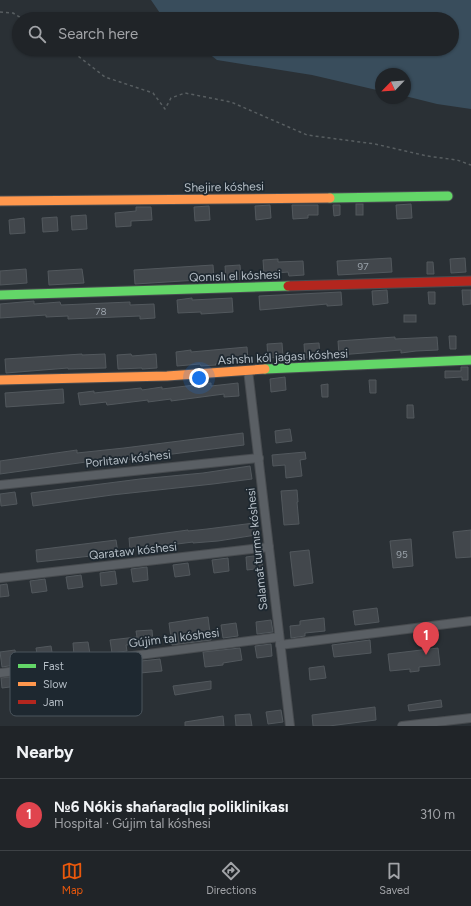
<!DOCTYPE html>
<html lang="en">
<head>
<meta charset="utf-8">
<style>
  body { margin:0; font-family:Figtree,sans-serif; background:#282c30; color:#f1f3f6 }
  .compass { position:absolute; left:375px; top:68px; width:36px; height:36px; border-radius:50%; background:#202428; box-shadow:0 1px 3px #0004; rotate:245deg }
  .you { position:absolute; left:199px; top:378px; width:14px; height:14px; margin:-10px; border:3px solid #fff; border-radius:50%; background:#1a73e8; box-shadow:0 0 0 6px #1a73e833 }
  .badge { display:grid; place-items:center; width:26px; height:26px; border-radius:50%; background:#ea580c; color:#fff; font-size:13px; font-weight:700 }
  .pin { position:absolute; translate:-50% -33px; filter:drop-shadow(0 1px 2px #0008) }
  .pin::after { content:''; position:absolute; top:21px; width:14px; height:12px; background:inherit; clip-path:polygon(0 0,100% 0,50% 100%) }
  .list { margin:0; padding:0; list-style:none }
  h2 { display:flex; justify-content:space-between; align-items:center; height:52px; margin:0; padding:0 16px; font-size:17px }
  h2 small { font-size:13px; font-weight:400; color:#a2a4a8 }
  .list li { display:grid; grid-template-columns:26px 1fr auto; gap:12px; align-items:center; box-sizing:border-box; height:72px; padding:0 16px; border-top:1px solid #3d4145 }
  .list b { display:block; font-size:15px; white-space:nowrap }
  .list p { margin:0; font-size:13px; white-space:nowrap; color:#a2a4a8 }
  .list em { font-size:13px; font-style:normal; color:#a2a4a8 }
  .icon { flex:none; width:22px; height:22px; fill:none; stroke:currentColor; stroke-width:2; stroke-linecap:round; stroke-linejoin:round }
  .map { position:relative; flex:none; width:471px; height:726px; overflow:hidden }
  .search { position:absolute; background:#202428; box-shadow:0 1px 3px #0004; left:12px; right:12px; top:12px; height:44px; display:flex; align-items:center; gap:10px; box-sizing:border-box; padding:0 14px; border-radius:22px; color:#a2a4a8; font-size:15px }
  .sheet { height:124px; background:#202428 }
  nav { display:flex; justify-content:space-around; align-items:center; box-sizing:border-box; height:56px; border-top:1px solid #3d4145; background:#202428; font-size:11px; color:#a2a4a8 }
  nav a { display:grid; justify-items:center; gap:2px }
  nav .on { color:#ea580c }
  .map>svg:first-child { display:block }
  .water { fill:#394d5c }
  .building { fill:#42474c; stroke:#52585d }
  .lines { fill:none; stroke-linecap:round; stroke-linejoin:round }
  .street-casing { stroke:#484c50; stroke-width:10 }
  .fast-casing { stroke:#484c50; stroke-width:11 }
  .slow-casing { stroke:#484c50; stroke-width:11 }
  .jam-casing { stroke:#484c50; stroke-width:11 }
  .path { stroke:#585e61; stroke-width:1.5; stroke-dasharray:3 3; stroke-linecap:butt }
  .street { stroke:#5a5f64; stroke-width:8 }
  .fast { stroke:#63d668; stroke-width:9 }
  .slow { stroke:#ff974d; stroke-width:9 }
  .jam { stroke:#b3261e; stroke-width:9 }
  .labels { text-anchor:middle; stroke-width:3.5; stroke-linejoin:round; paint-order:stroke }
  .number-label { font-size:10px; fill:#98a0a8 }
  .street-label { font-size:12px; fill:#b5bec6; stroke:#1e2830 }
  .key { fill:#1e2830; stroke:#4b555d; stroke-width:1 }
  .key-label { font-size:11px; fill:#b5bec6 }
</style>
</head>
<body>
<div class="map">
<svg width="471" height="726" viewBox="0 0 471 726">
  <rect width="100%" height="100%" fill="#2a3035"/>
  <path class="water" d="M151 0H471V109L437 104 405 96V74H381V91L312 75 217 60 203 49H452V19H164Z"/>
  <g class="building">
    <rect x="356" y="204" width="7" height="11"/>
    <path d="M411 204 412 218 397 219 396 205Z"/>
    <path d="M270 205 271 218 256 220 255 206Z"/>
    <path d="M292 205H318V215H308V218L293 219Z"/>
    <path d="M333 205H340V215L334 216Z"/>
    <path d="M209 206 210 220 195 221 194 207Z"/>
    <path d="M136 207H151L152 220 131 221V226L116 227 115 213 136 211Z"/>
    <path d="M86 215 87 229 72 230 71 216Z"/>
    <path d="M57 217 58 231 43 232 42 218Z"/>
    <path d="M24 218 25 233 10 234 9 220Z"/>
    <path d="M391 258 392 272 338 275 337 261Z"/>
    <path d="M465 258 466 272 451 273 450 259Z"/>
    <path d="M278 259V262L303 261 304 275 289 276 288 272 264 274 263 260Z"/>
    <path d="M427 262H433L434 274H427Z"/>
    <path d="M213 265 214 279 135 284 134 270Z"/>
    <path d="M240 265 241 279 226 280 225 266Z"/>
    <path d="M26 269 27 283 0 285V271Z"/>
    <path d="M82 269 84 283 49 285 48 271Z"/>
    <path d="M387 290 388 303 373 305 372 291Z"/>
    <path d="M462 290H471V304L463 305Z"/>
    <path d="M341 292 342 305 327 306V304L260 310 259 296Z"/>
    <path d="M428 292H435V304H429Z"/>
    <path d="M192 298V300L232 298 233 312 201 314V312L178 313 177 300Z"/>
    <path d="M34 301V304L60 302 61 305 130 302V305L154 304 155 318 140 319V316L68 319V316L46 317V315L0 318V304Z"/>
    <rect x="404" y="315" width="12" height="7"/>
    <path d="M449 336H456V349H450Z"/>
    <path d="M395 337V339L437 337 438 350 416 351 401 353V350L339 355 338 341Z"/>
    <path d="M282 343 283 357 268 358 267 344Z"/>
    <path d="M319 343 320 357 305 358 304 344Z"/>
    <path d="M247 347 248 361 215 364 216 365 201 366 200 364 177 366 176 352 191 350V352Z"/>
    <path d="M82 354V355L105 354 106 368 68 369V368L6 373 5 359Z"/>
    <path d="M131 354 132 356 156 354 157 368 142 369V368L118 369 117 355Z"/>
    <path d="M461 367H468V380H462V377L445 378V371H461Z"/>
    <path d="M285 377 286 390 271 392 270 379Z"/>
    <path d="M369 380H376V393H370Z"/>
    <path d="M211 383V386L238 383 239 396 224 397V394L171 401V399L148 402V400L107 405 106 402 80 405 78 393 94 391V393L141 388 142 390 162 387V389Z"/>
    <path d="M328 384V397H322L321 385Z"/>
    <path d="M63 389 64 403 6 407 5 393Z"/>
    <path d="M407 405H413L414 418H407Z"/>
    <path d="M290 429 292 441 276 443 275 431Z"/>
    <path d="M243 433 244 445 133 459 86 464V462L0 474V461L77 450V453L124 448Z"/>
    <path d="M305 452 306 459 300 460 302 476 286 478 285 465 273 466 272 455Z"/>
    <path d="M250 466 252 479 213 484 112 495 33 506 31 493 140 479 203 473Z"/>
    <path d="M297 490 298 502H297L299 524 284 525 281 491Z"/>
    <path d="M15 492 17 504 1 506 0 494Z"/>
    <path d="M254 523 256 535 218 541 193 543V542L130 550 129 538 188 530V531L207 529Z"/>
    <path d="M471 530V557L456 558 453 532Z"/>
    <path d="M411 539 413 566 393 568 390 541Z"/>
    <path d="M116 540 118 553 37 562 36 550Z"/>
    <path d="M309 550 313 583 294 586 290 552Z"/>
    <path d="M261 555 263 568 247 570 246 557Z"/>
    <path d="M228 558 229 571 214 573 212 560Z"/>
    <path d="M188 563 190 575 175 577 173 565Z"/>
    <path d="M147 567 148 580 133 582 131 569Z"/>
    <path d="M115 571 117 584 101 586 100 573Z"/>
    <path d="M81 575 83 587 68 589 66 577Z"/>
    <path d="M45 579 47 591 32 593 30 581Z"/>
    <path d="M7 584 9 596 0 597V585Z"/>
    <path d="M377 608 379 622 355 625 353 611Z"/>
    <path d="M208 617 211 640 172 645 169 623Z"/>
    <path d="M324 618 325 631 305 633V636L291 638 290 626 300 625V621Z"/>
    <path d="M271 620 273 632 257 634 256 622Z"/>
    <path d="M236 623 238 636 223 638 221 625Z"/>
    <path d="M152 630 153 642 126 645 127 651 112 653 110 640 137 637 136 631Z"/>
    <path d="M370 640 371 653 334 657 332 645Z"/>
    <path d="M88 642 90 654 74 656 73 643Z"/>
    <path d="M271 644 272 656 257 658 255 646Z"/>
    <path d="M51 646 53 658 38 660 36 648Z"/>
    <path d="M240 648 242 660 223 663V665L205 667 203 652Z"/>
    <path d="M438 648 440 665 419 667V671L410 672V669L390 671 388 654Z"/>
    <path d="M15 650 17 662 15 663V665L2 667 0 652Z"/>
    <path d="M160 659 162 671 96 677 94 666Z"/>
    <path d="M324 666 326 678 310 680 309 668Z"/>
    <path d="M17 676 18 686 2 688 1 678Z"/>
    <path d="M211 681V689L175 695 173 686Z"/>
    <path d="M441 700 442 707 409 711 408 705Z"/>
    <path d="M375 707 376 720 329 726H313L312 715Z"/>
    <path d="M281 710 283 722 268 724 266 712Z"/>
    <path d="M250 714 252 726H236L235 715Z"/>
    <path d="M223 716 224 726H185V722Z"/>
  </g>
  <g class="lines">
    <defs>
      <g id="street">
        <path d="M248 370 290 726"/>
        <path d="M0 485 259 458"/>
        <path d="M0 578 269 547"/>
        <path d="M280 645 471 621"/>
        <path d="M0 673 279 637"/>
        <path d="M402 726 471 718"/>
      </g>
      <g id="fast">
        <path d="M330 198 448 196"/>
        <path d="M0 295 288 286"/>
        <path d="M265 369 471 360"/>
      </g>
      <g id="slow">
        <path d="M0 201 330 198"/>
        <path d="M0 380 167 376 265 369"/>
      </g>
      <path id="jam" d="M288 286 471 281"/>
    </defs>
    <use href="#street" class="street-casing"/>
    <use href="#fast" class="fast-casing"/>
    <use href="#slow" class="slow-casing"/>
    <use href="#jam" class="jam-casing"/>
    <g class="path">
      <path d="M0 12 13 13 23 19"/>
      <path d="M69 49 105 77 153 93 165 109 171 98 185 93 231 102 307 135 375 144 427 156 457 160 471 165"/>
    </g>
    <use href="#street" class="street"/>
    <use href="#fast" class="fast"/>
    <use href="#slow" class="slow"/>
    <use href="#jam" class="jam"/>
  </g>
  <g class="labels">
    <g class="number-label">
      <text x="363" y="270">97</text>
      <text x="101" y="315">78</text>
      <text x="402" y="558">95</text>
    </g>
    <g class="street-label">
      <text transform="translate(224 187) rotate(-1)" y="4">Shejire kóshesi</text>
      <text transform="translate(235 276) rotate(-2)" y="4">Qonıslı el kóshesi</text>
      <text transform="translate(283 357) rotate(-3)" y="4">Ashshı kól jaǵası kóshesi</text>
      <text transform="translate(128 459) rotate(-6)" y="4">Porlıtaw kóshesi</text>
      <text transform="translate(257 549) rotate(-96)" y="4">Salamat turmıs kóshesi</text>
      <text transform="translate(133 551) rotate(-6)" y="4">Qarataw kóshesi</text>
      <text transform="translate(174 638) rotate(-7)" y="4">Gújim tal kóshesi</text>
    </g>
  </g>
  <rect x="10" y="652" width="132" height="64" rx="6" class="key"/>
  <rect x="18" y="664" width="18" height="4" fill="#63d668"/>
  <rect x="18" y="682" width="18" height="4" fill="#ff974d"/>
  <rect x="18" y="700" width="18" height="4" fill="#b3261e"/>
  <g class="key-label">
    <text x="43" y="670">Fast</text>
    <text x="43" y="688">Slow</text>
    <text x="43" y="706">Jam</text>
  </g>
</svg>
<svg class="compass" viewBox="-18 -18 36 36"><path d="M0-13l5 13h-10z" fill="#e53935"/><path d="M0 13l5-13h-10z" fill="#a2a4a8"/></svg>
<div class="you"></div>
<div class="pin badge" style="left:426px;top:655px;background:#e0444e">1</div>
<div class="search"><svg class="icon" aria-label="search" viewBox="0 0 24 24"><circle cx="10" cy="10" r="6"/><path d="M15 15l6 6"/></svg>Search here</div>
</div>
<section class="sheet">
<h2>Nearby<small></small></h2>
<ul class="list">
<li><span class="badge" style="background:#e0444e">1</span><div><b>№6 Nókis shańaraqlıq poliklinikası</b><p>Hospital · Gújim tal kóshesi</p></div><em>310 m</em></li>
</ul>
</section>
<nav>
<a class="on"><svg class="icon" aria-label="map" viewBox="0 0 24 24"><path d="M3 6l6-2 6 2 6-2v14l-6 2-6-2-6 2zM9 4v14M15 6v14"/></svg>Map</a>
<a><svg class="icon" aria-label="directions" viewBox="0 0 24 24"><path d="M12 3l9 9-9 9-9-9zM9 14v-3h6M13 9l2 2-2 2"/></svg>Directions</a>
<a><svg class="icon" aria-label="saved" viewBox="0 0 24 24"><path d="M7 4h10v16l-5-4-5 4z"/></svg>Saved</a>
</nav>
</body>
</html>
